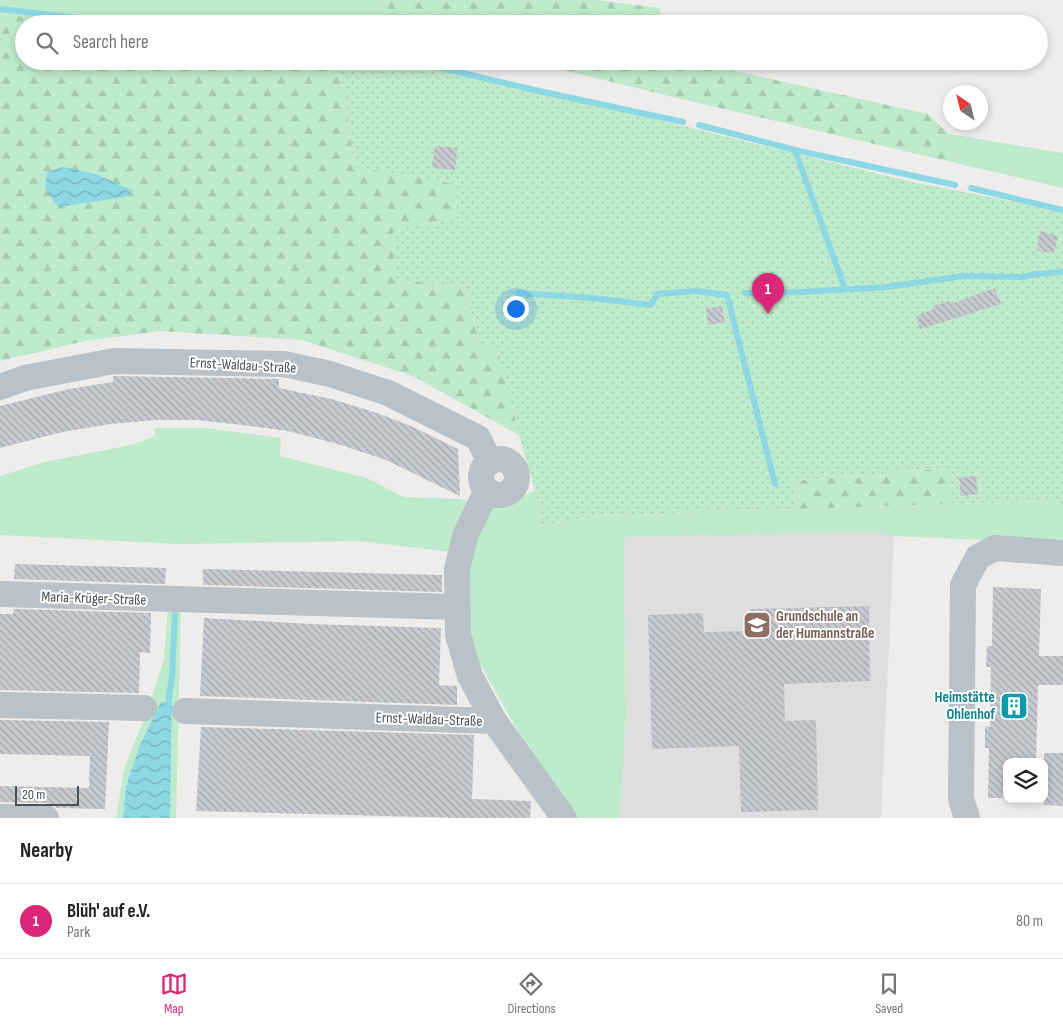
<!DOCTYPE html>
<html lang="en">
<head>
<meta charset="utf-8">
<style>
  body { margin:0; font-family:"Sofia Sans Condensed",sans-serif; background:#f6f6f6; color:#222 }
  .controls { position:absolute; right:15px; bottom:15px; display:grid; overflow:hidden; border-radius:10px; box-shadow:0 2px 8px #0003 }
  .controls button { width:45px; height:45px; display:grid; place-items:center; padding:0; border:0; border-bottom:1px solid #e0e0e0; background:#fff; color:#222; font:25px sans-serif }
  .compass { position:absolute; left:943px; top:85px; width:45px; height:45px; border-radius:50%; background:#fff; box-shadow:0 2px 8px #0003; rotate:325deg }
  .scale { position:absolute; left:15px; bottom:12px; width:64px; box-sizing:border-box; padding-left:5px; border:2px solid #465158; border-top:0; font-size:14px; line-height:18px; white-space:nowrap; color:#465158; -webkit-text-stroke:4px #fff; paint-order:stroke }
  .you { position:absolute; left:515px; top:308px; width:18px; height:18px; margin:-12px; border:4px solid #fff; border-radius:50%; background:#1a73e8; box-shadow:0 0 0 8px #1a73e833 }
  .badge { display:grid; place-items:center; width:32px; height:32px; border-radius:50%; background:#db2777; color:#fff; font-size:16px; font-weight:700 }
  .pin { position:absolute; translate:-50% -41px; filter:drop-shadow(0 1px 2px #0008) }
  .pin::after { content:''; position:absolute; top:26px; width:18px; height:15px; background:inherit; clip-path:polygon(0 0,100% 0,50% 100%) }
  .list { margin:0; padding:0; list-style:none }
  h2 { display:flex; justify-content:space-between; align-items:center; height:65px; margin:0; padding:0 20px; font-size:21px }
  h2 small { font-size:16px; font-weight:400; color:#767676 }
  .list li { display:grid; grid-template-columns:32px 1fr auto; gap:15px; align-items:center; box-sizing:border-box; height:75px; padding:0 20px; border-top:1px solid #e0e0e0 }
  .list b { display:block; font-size:19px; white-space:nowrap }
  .list p { margin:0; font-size:16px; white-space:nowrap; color:#767676 }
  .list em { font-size:16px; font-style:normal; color:#767676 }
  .icon { flex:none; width:28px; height:28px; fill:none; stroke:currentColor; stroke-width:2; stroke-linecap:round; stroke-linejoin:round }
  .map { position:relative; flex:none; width:1063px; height:818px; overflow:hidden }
  .search { position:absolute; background:#fff; box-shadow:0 2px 8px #0003; left:15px; right:15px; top:15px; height:55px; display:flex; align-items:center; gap:12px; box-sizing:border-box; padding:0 18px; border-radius:28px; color:#767676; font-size:19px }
  .sheet { height:140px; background:#fff }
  nav { display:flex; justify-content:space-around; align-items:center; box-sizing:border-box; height:70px; border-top:1px solid #e0e0e0; background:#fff; font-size:14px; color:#767676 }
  nav a { display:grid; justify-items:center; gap:2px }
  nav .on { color:#db2777 }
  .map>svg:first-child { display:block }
  .education { fill:#e0ddde }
  .green { fill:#bdebcb }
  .forest { fill:url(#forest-firs) }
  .garden { fill:url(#garden-dots) }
  .water { fill:url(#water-waves) }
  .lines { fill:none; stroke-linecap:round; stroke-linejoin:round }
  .stream { stroke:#8dd8e5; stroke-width:6 }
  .building { fill:url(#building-back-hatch) }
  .minor { stroke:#b8c2c8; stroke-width:26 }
  .labels { text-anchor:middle; stroke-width:4; stroke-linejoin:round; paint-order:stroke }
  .street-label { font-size:15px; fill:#465158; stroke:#fff }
  .education-label { font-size:15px; font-weight:bold; fill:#785e54; stroke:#fff; text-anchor:start }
  .culture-label { font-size:15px; font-weight:bold; fill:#0d838f; stroke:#fff; text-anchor:end }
</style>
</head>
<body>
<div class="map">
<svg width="1063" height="818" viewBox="0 0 1063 818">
  <defs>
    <pattern id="forest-firs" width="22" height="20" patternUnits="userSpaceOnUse" patternTransform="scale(1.25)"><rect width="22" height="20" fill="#bdebcb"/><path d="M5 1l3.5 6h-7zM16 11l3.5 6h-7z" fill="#a4cbb0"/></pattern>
    <pattern id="garden-dots" width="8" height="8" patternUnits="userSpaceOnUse" patternTransform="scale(1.25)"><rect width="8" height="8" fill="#bdebcb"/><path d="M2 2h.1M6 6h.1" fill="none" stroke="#a4cbb0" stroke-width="1.8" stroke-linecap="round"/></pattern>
    <pattern id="water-waves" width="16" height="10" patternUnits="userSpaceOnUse" patternTransform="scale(1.25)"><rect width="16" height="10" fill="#8dd8e5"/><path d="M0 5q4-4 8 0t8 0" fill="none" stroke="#75b2bc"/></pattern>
    <pattern id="building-back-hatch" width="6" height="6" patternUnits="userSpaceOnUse" patternTransform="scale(1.25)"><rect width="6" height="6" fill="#c7cacf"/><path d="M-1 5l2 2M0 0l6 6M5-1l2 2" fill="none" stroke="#a3a6ab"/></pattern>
  </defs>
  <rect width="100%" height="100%" fill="#efecec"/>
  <path class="education" d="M871 532 894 536 881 818H620L626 714 624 537Z"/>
  <g class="green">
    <path d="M0 0H379L377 24H90L0 14Z"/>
    <path d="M949 134 1063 153V188L956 163Z"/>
    <path d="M154 428H206L281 438 280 456 367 478 404 497 461 499 481 510 535 491 542 525 606 515 1053 501 1063 505V544L894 536 871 532 624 537 626 714 620 818H574L516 728 480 663 463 621 468 554 359 541 178 544 0 535V476L45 462 131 445 155 436Z"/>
    <path d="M168 607H181L176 818H170L172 703 162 702 140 745 126 786 123 818H116L124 769 149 706 164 659Z"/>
  </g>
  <g class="forest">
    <path d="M379 0H595L660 8 659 24H377Z"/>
    <path d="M0 14 90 24H24V61H339L355 166 457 183V220L394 281 465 284 480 345 498 347 519 435 413 376 302 340 160 331 85 341 0 361Z"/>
    <path d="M527 61H690L928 114 949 134 956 163 677 98Z"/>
    <path d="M948 468 953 504 797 509 792 481Z"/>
  </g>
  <path class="garden" d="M339 61H394L496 80 912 182 1063 211V505L1053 501 953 504 947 468 792 481 797 509 606 515 542 525 535 491 519 435 498 348 480 345 465 284 394 281V228L457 220V184L355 167Z"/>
  <g class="water">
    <path d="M63 167 96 174 133 191 125 197 58 207 45 188 47 172Z"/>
    <path d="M161 702 172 703 170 818H123L126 786 140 745Z"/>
  </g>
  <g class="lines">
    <g class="stream">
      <path d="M0 9 129 24"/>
      <path d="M412 61 530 89 683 122"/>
      <path d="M699 125 795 150 955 185"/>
      <path d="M795 150 845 289"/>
      <path d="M971 188 1063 210"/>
      <path d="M518 293 592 298 651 305 657 294 696 291 727 295 775 484"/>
      <path d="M745 293 801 292 886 287 963 276 1022 277 1036 274 1063 272"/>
      <path d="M167 711 172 676 175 615"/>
    </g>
  </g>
  <g class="building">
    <path d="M435 146 457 148 455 170 432 168Z"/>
    <path d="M1040 231 1058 236 1054 254 1037 250Z"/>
    <path d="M995 288 1001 304 920 329 916 316 934 309 933 306 950 301 951 304Z"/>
    <path d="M722 306 725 322 708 325 706 309Z"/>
    <path d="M113 376 279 379V388L331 399 371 411 409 425 458 449 460 496 386 460 338 444 288 431 242 425 197 420H155L111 424 62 432 0 448V406L69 389 113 382Z"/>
    <path d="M976 476 978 494 961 496 959 477Z"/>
    <path d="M15 564 166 568 165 584 14 579Z"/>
    <path d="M203 569 442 575V592L203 585Z"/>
    <path d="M993 587 1041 589 1039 656H1063V685H1038L1036 762H1007V798H988L989 748H985V726L990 727 991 667H986L987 646H992Z"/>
    <path d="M869 606 870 681 784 684 785 721 816 720 818 810 741 812 739 746 652 749 648 615 703 613 704 632 751 631 750 609Z"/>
    <path d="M14 609 151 613 150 653 140 652 139 693 0 690V614H13Z"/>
    <path d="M204 618 311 624 441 628 439 685 457 686V705L200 696Z"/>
    <path d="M0 720 109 722 105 809 57 808 53 805 46 803 0 802V786L89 788 90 756 0 754Z"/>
    <path d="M201 727 474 735 472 799 531 801 530 818H460L196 811Z"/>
    <path d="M1044 753H1063V806L1044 805Z"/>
  </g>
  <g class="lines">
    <g class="minor">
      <path d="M0 387 25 378 114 361 284 364 330 374 388 393 478 438 490 462"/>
      <circle cx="499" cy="477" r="18"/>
      <path d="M487 490 465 536 457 569 458 635 470 676 494 721 564 818"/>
      <path d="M0 594 457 607"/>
      <path d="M0 705 144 708"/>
      <path d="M185 711 494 721"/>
      <path d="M0 817 46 818"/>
      <path d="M967 818 961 799 963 585 978 557 995 548 1063 553"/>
    </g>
  </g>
  <defs>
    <symbol id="school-square" viewBox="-11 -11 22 22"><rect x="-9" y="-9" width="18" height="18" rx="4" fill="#8d6e63" stroke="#fff"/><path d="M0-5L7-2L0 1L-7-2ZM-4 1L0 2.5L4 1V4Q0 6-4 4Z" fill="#fff"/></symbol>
    <symbol id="building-square" viewBox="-11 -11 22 22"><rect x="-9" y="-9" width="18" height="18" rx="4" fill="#0f9aa8" stroke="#fff"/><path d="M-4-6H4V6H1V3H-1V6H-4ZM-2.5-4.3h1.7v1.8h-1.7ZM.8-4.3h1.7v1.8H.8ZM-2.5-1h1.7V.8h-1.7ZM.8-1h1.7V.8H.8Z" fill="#fff"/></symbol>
  </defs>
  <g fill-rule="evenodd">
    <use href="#school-square" x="741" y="609" width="32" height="32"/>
    <use href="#building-square" x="998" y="690" width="32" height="32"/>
  </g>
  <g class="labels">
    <g class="street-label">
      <text transform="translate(243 365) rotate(3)" y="5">Ernst-Waldau-Straße</text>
      <text transform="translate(94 598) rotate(2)" y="5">Maria-Krüger-Straße</text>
      <text transform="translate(429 719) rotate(2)" y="5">Ernst-Waldau-Straße</text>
    </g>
    <g class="education-label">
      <text x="776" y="621">Grundschule an<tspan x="776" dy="17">der Humannstraße</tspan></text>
    </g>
    <g class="culture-label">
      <text x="995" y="702">Heimstätte<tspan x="995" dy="17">Ohlenhof</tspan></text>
    </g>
  </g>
</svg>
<div class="controls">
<button><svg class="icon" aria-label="layers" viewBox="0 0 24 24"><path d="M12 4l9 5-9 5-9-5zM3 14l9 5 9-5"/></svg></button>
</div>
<svg class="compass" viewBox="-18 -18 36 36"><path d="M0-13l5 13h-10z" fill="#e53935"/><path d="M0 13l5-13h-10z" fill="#767676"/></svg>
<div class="scale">20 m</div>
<div class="you"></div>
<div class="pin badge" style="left:768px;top:314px">1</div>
<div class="search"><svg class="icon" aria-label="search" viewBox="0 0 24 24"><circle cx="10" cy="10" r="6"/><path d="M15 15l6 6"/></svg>Search here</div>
</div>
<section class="sheet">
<h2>Nearby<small></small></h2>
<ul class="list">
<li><span class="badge">1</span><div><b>Blüh' auf e.V.</b><p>Park</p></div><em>80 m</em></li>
</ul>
</section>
<nav>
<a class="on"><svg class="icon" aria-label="map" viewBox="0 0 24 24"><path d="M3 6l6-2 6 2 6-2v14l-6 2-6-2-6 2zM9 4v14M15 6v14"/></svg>Map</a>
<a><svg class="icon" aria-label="directions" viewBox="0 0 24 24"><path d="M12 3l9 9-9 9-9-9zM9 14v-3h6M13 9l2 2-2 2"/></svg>Directions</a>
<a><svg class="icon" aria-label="saved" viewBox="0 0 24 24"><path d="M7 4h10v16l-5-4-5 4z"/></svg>Saved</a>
</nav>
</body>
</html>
